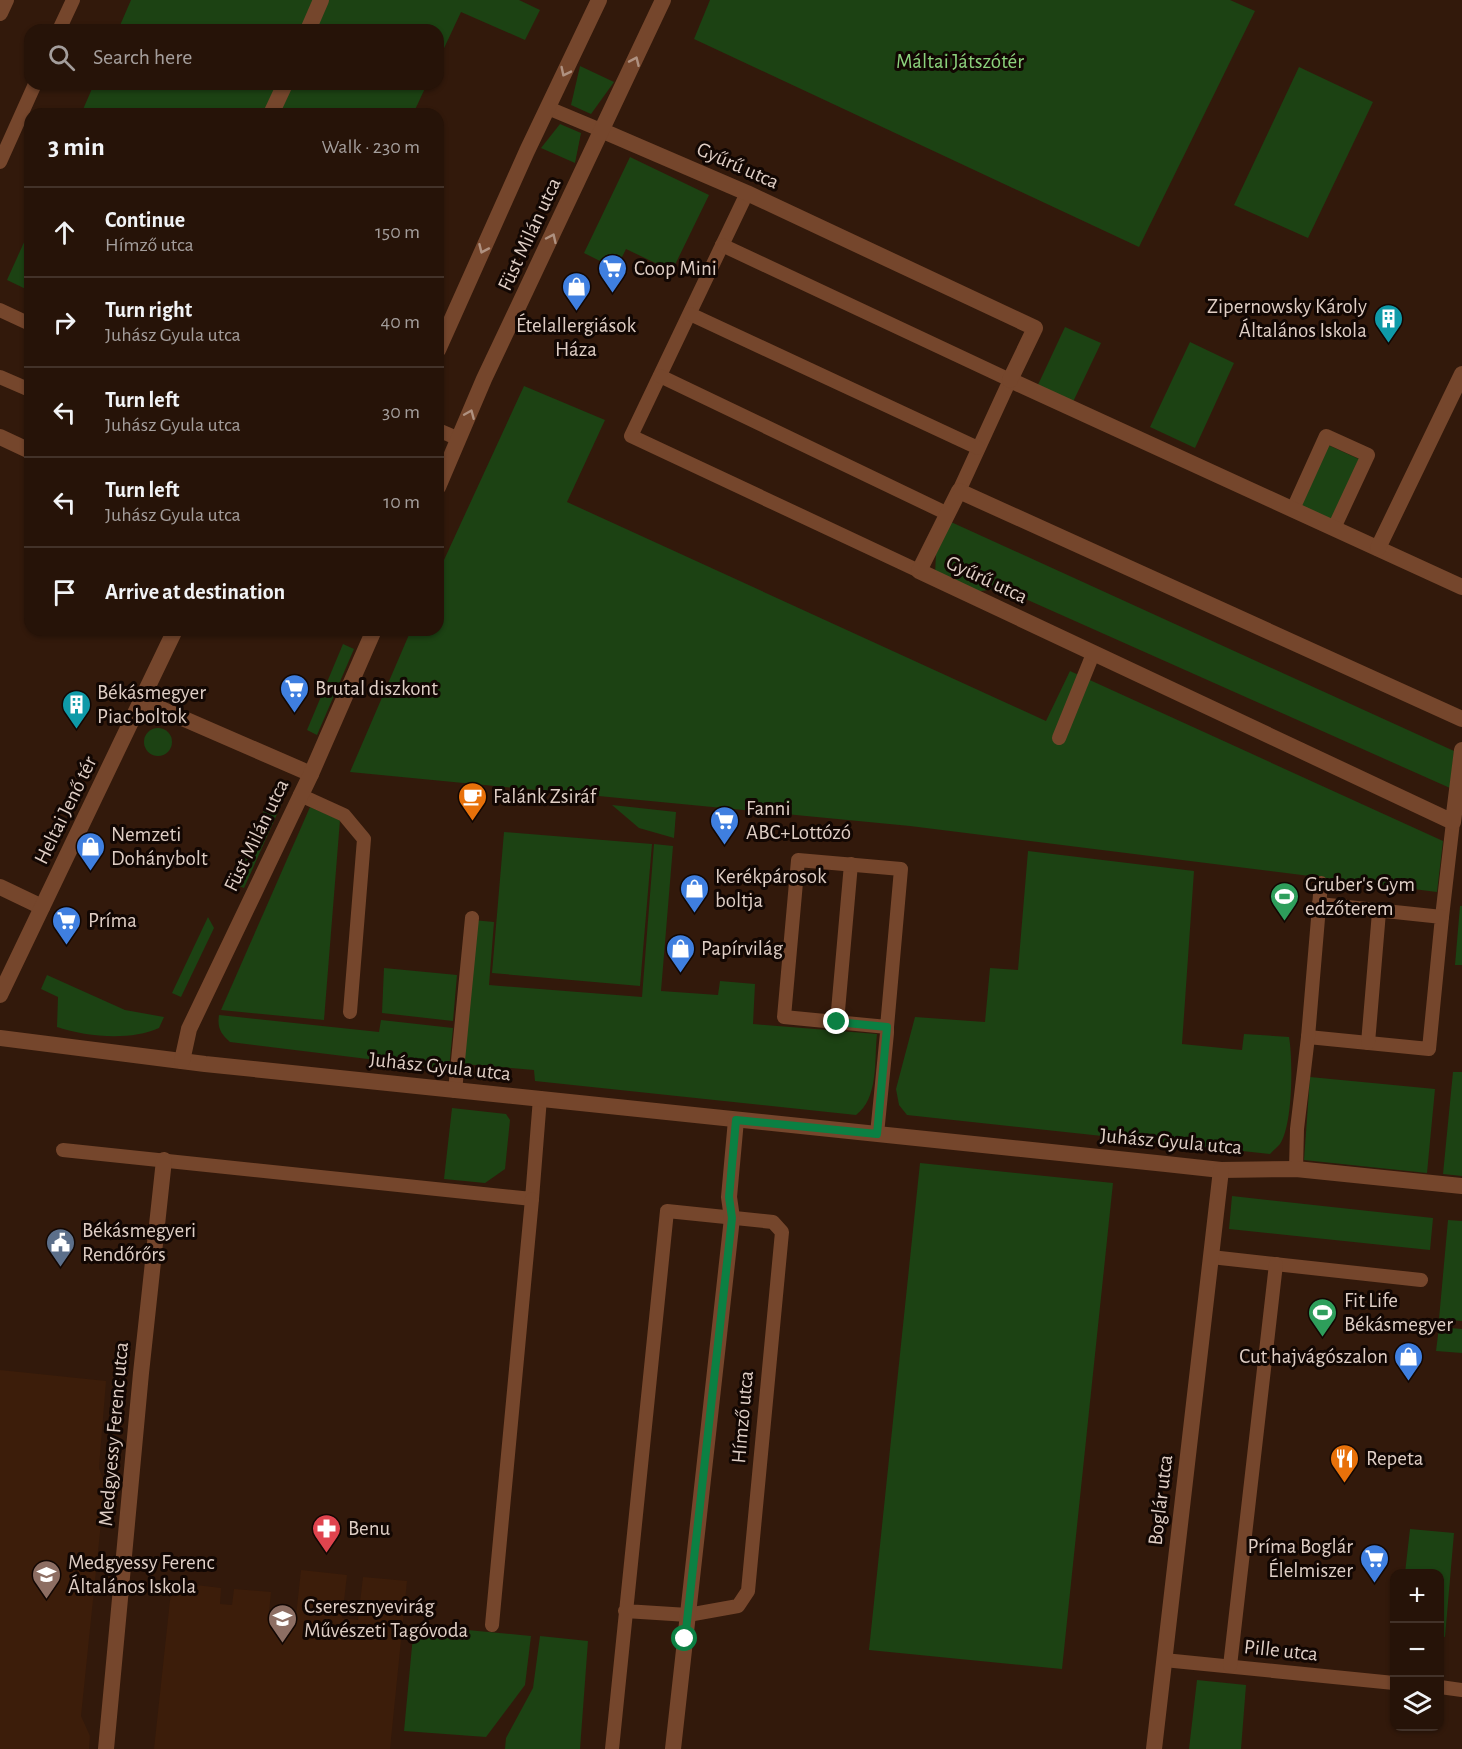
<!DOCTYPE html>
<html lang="en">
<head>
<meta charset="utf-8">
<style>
  body { margin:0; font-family:"Alegreya Sans",sans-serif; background:#322016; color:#f1f3f6 }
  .controls { position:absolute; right:18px; bottom:18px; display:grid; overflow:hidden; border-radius:12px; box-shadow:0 2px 4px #0004 }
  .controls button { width:54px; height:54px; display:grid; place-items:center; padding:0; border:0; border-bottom:2px solid #423229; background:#261308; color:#f1f3f6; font:30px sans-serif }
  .stop { position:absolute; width:18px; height:18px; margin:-14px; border:4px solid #0b8043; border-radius:50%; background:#fff }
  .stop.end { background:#0b8043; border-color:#fff; box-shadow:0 2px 6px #0008 }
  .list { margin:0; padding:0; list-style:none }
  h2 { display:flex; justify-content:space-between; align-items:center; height:78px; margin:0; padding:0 24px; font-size:26px }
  h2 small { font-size:20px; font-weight:400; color:#a49e9c }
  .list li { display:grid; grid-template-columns:39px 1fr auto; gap:18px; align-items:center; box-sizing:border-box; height:90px; padding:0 24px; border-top:2px solid #423229 }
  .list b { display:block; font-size:22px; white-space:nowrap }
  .list p { margin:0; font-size:20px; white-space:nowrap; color:#a49e9c }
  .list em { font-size:20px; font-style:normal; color:#a49e9c }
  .icon { flex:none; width:33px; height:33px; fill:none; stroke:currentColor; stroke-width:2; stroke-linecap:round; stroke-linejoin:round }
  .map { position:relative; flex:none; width:1462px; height:1749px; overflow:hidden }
  .search { position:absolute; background:#261308; box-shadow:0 2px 4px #0004; left:24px; top:24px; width:420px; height:66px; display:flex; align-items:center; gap:15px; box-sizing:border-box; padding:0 21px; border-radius:18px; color:#a49e9c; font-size:22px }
  .panel { position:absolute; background:#261308; box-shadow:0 2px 4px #0004; left:24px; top:108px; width:420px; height:528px; border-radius:18px }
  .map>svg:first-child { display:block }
  .built { fill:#3c1d0a }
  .green { fill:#1c4213 }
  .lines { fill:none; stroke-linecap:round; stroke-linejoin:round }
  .service { stroke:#75462c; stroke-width:14 }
  .pedestrian { stroke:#75462c; stroke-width:16 }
  .minor { stroke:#75462c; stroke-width:16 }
  .tertiary { stroke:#75462c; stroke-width:16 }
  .oneway { stroke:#af9180 }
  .route { stroke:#0b8043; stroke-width:8 }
  .labels { text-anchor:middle; stroke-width:6; stroke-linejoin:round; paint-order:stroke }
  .park-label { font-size:21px; fill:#8cd37d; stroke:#120703 }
  .street-label { font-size:21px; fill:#dfcec5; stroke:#120703 }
  .poi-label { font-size:21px; fill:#dfcec5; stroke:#120703; text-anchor:start }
</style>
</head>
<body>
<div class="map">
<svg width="1462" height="1749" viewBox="0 0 1462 1749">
  <rect width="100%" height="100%" fill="#32190b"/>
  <g class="built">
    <path d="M0 1370 106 1381 99 1468 105 1484 81 1716 90 1736 89 1749H0Z"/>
    <path d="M301 1570 347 1575 342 1618 358 1620 363 1577 407 1581 390 1749H154L172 1582 221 1588 220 1604 232 1605 234 1589 271 1592 269 1613 296 1616Z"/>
  </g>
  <g class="green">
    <path d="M131 0H519L540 10 525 40 461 12 438 61V30H118Z"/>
    <path d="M710 0H1230L1255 11 1139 247 694 39Z"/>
    <path d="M580 66 614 82 591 114 571 105Z"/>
    <path d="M1299 67 1373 102 1308 238 1234 205Z"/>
    <path d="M94 84H427L413 114H81Z"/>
    <path d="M560 124 581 133 575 163 541 148Z"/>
    <path d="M630 157 709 195 672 271 626 249 616 269 584 253Z"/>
    <path d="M30 229V291L7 280Z"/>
    <path d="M1065 327 1101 343 1072 404 1036 389Z"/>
    <path d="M1190 342 1234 363 1195 448 1150 427Z"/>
    <path d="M524 386 605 420 567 502 1046 721 1070 671 1443 841 1437 892 910 826 350 772 411 630H438V573Z"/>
    <path d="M1326 444 1361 460 1331 523 1297 507Z"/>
    <path d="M951 522 1454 751 1450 788 1001 588 975 592 935 574 936 554Z"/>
    <path d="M343 644 354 649 317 735 307 730Z"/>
    <circle cx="158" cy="742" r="14"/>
    <path d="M274 788 286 794 244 888 231 883Z"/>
    <path d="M612 805 676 812 674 838 639 828Z"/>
    <path d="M310 807 340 820 324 1020 221 1010Z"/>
    <path d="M504 832 652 844 640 986 492 973Z"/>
    <path d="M654 844 673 846 661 991 718 995 720 981 755 984 753 1024 877 1034C874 1061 879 1098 856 1115L535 1081 534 1070 462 1064 473 920 494 922 489 985 642 997Z"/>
    <path d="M1028 851 1194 871 1182 1044 1242 1050 1244 1034 1289 1037C1293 1059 1293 1125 1280 1144 1277 1147 1273 1151 1270 1154L907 1115 899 1105 896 1089 915 1017 985 1022 990 968 1018 970Z"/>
    <path d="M1460 906H1462V965H1455Z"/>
    <path d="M208 917 214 928 181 997 172 993Z"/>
    <path d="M384 968 457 975 453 1021 382 1013Z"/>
    <path d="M47 975 125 1010 164 1017 159 1028C130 1041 87 1037 57 1027L58 997 41 989Z"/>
    <path d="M219 1015 379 1032 381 1020 453 1028 449 1069 230 1042C221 1034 217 1028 219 1015Z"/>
    <path d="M1453 1072H1462V1176L1443 1174Z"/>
    <path d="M1310 1077 1435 1089 1427 1173 1304 1160Z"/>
    <path d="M452 1108 506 1114 510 1120 505 1169 485 1183 444 1179Z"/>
    <path d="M920 1163 1113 1183 1062 1669 869 1650Z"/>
    <path d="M1232 1196 1433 1218 1430 1250 1229 1229Z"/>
    <path d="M1448 1220 1462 1221V1321L1439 1319Z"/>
    <path d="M1439 1327 1462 1329V1353L1436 1351Z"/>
    <path d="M1410 1529 1454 1533 1445 1637 1440 1636V1574L1405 1573Z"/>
    <path d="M414 1625 531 1636 525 1685 486 1737 404 1731Z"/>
    <path d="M540 1636 588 1641 580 1749H505L506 1738 533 1688Z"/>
    <path d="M1197 1680 1246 1685 1241 1749H1189Z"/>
  </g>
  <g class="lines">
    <g class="service">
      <path d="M59 30 73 0"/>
      <path d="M548 108 603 131"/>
      <path d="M0 162 35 84"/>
      <path d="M747 193 631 436 919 571"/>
      <path d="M722 245 1010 380 959 491"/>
      <path d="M0 310 30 324"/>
      <path d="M690 314 978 448"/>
      <path d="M660 376 948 514"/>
      <path d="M0 377 30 390"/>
      <path d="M438 430 459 439"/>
      <path d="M1293 509 1326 436 1368 455 1334 528"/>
      <path d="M1059 738 1093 654"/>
      <path d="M300 795 344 815 364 839 350 1012"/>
      <path d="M1442 917 1453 822"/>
      <path d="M837 1022 851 864"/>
      <path d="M1308 1037 1429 1049 1442 917 1319 904"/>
      <path d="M1368 1043 1379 912"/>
      <path d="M455 1091 472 918"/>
      <path d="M877 1134 887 1033V1027L901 869 798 860 784 1017 887 1027"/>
      <path d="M63 1150 532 1199 540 1098"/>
      <path d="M1296 1169 1297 1129 1308 1037 1321 883"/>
      <path d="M1211 1257 1421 1280"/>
      <path d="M492 1625 532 1199"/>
      <path d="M1164 1660 1394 1683"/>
      <path d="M1230 1666 1276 1264"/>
      <path d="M1440 1687 1462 1690"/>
      <path d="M612 1749 667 1211 773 1222 782 1232 748 1591 738 1606 688 1615 625 1611"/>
    </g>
    <g class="pedestrian">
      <path d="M308 30 321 0"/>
      <path d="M271 114 285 84"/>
      <path d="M1010 380 1462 587"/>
      <path d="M1378 548 1462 374"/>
      <path d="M143 701 311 774"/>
      <path d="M0 887 42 907"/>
      <path d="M0 995 175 630"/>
      <path d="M106 1749 141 1373 164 1160"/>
    </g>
    <g class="minor">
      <path d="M603 131 747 193 1035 328 1010 380"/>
      <path d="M438 350 527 151 599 0"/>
      <path d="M0 437 30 451"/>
      <path d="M438 487 484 379 663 0"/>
      <path d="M1462 719 959 491 919 571 1453 822 1462 750"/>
      <path d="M0 1038 205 1064 1166 1164 1221 1170 1296 1169 1462 1186"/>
      <path d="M182 1061 189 1029 311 774 374 630"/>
      <path d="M673 1749 732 1218 729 1197 736 1120"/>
      <path d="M1154 1749 1221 1170"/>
    </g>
    <path class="tertiary" d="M0 13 6 0"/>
  </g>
  <defs><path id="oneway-chevron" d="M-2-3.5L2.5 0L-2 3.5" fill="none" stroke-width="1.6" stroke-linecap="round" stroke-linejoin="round" transform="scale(1.5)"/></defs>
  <g class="oneway">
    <use href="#oneway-chevron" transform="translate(635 61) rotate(-66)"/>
    <use href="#oneway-chevron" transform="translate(565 72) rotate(116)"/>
    <use href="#oneway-chevron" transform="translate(552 238) rotate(-65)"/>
    <use href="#oneway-chevron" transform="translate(483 249) rotate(114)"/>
    <use href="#oneway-chevron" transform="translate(470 414) rotate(-67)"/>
  </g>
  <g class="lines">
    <path class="route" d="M685 1639 732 1218 729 1197 736 1120 877 1134 887 1027 837 1022"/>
  </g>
  <defs>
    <symbol id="supermarket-pin" viewBox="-11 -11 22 30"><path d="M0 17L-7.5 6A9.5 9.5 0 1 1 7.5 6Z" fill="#3f7fe0" stroke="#120703"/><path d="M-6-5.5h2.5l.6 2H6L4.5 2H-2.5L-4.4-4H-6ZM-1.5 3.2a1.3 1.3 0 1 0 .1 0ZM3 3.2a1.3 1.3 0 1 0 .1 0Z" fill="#fff"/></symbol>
    <symbol id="shop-pin" viewBox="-11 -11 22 30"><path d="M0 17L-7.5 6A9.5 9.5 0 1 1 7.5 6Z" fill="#3f7fe0" stroke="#120703"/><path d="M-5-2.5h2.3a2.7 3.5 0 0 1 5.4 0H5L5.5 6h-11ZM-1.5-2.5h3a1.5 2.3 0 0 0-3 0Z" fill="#fff"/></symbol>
    <symbol id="building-pin" viewBox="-11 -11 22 30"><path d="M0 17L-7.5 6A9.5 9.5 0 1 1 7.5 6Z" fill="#0f9aa8" stroke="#120703"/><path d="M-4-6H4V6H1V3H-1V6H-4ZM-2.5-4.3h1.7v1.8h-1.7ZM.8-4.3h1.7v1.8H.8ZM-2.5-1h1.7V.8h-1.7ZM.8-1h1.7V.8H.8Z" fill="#fff"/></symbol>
    <symbol id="cafe-pin" viewBox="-11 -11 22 30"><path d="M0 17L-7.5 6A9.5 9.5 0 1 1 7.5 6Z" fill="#e8710a" stroke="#120703"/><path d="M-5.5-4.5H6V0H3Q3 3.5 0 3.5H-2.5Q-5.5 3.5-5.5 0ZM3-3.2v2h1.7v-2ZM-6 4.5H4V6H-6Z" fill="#fff"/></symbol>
    <symbol id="stadium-pin" viewBox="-11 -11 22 30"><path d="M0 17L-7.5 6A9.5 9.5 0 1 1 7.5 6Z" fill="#2e9e5b" stroke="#120703"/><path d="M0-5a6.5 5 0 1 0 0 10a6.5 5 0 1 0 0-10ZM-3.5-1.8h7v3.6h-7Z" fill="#fff"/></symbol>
    <symbol id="civic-pin" viewBox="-11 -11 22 30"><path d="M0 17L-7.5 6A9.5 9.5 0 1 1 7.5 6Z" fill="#5c6f8a" stroke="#120703"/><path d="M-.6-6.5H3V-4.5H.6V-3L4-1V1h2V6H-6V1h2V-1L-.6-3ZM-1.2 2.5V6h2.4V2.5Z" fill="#fff"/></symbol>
    <symbol id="restaurant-pin" viewBox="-11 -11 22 30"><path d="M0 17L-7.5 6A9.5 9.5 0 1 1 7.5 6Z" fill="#e8710a" stroke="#120703"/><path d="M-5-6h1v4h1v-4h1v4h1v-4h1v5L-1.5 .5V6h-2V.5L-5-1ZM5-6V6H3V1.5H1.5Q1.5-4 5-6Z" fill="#fff"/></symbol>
    <symbol id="pharmacy-pin" viewBox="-11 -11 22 30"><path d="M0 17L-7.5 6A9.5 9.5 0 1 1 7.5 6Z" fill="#e0444e" stroke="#120703"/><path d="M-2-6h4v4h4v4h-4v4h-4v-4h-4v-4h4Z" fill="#fff"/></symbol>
    <symbol id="school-pin" viewBox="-11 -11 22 30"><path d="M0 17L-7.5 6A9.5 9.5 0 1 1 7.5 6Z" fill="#8d6e63" stroke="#120703"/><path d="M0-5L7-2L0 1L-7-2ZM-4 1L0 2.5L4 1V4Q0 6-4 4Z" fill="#fff"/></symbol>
  </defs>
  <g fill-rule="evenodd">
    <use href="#supermarket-pin" x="596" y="252" width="33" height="45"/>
    <use href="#shop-pin" x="560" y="270" width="33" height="45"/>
    <use href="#building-pin" x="1372" y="302" width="33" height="45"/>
    <use href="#supermarket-pin" x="278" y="672" width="33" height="45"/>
    <use href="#building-pin" x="60" y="688" width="33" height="45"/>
    <use href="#cafe-pin" x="456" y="780" width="33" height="45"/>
    <use href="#supermarket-pin" x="708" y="804" width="33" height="45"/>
    <use href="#shop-pin" x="74" y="830" width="33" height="45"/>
    <use href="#shop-pin" x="678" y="872" width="33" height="45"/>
    <use href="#stadium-pin" x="1268" y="880" width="33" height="45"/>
    <use href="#supermarket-pin" x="50" y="904" width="33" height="45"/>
    <use href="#shop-pin" x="664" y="932" width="33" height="45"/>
    <use href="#civic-pin" x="44" y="1226" width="33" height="45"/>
    <use href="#stadium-pin" x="1306" y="1296" width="33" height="45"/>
    <use href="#shop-pin" x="1392" y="1340" width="33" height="45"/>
    <use href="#restaurant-pin" x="1328" y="1442" width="33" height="45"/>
    <use href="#pharmacy-pin" x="310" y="1512" width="33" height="45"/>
    <use href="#supermarket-pin" x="1358" y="1542" width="33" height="45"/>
    <use href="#school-pin" x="30" y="1558" width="33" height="45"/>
    <use href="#school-pin" x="266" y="1602" width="33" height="45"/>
  </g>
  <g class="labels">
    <g class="park-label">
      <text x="960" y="68">Máltai Játszótér</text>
    </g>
    <g class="street-label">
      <text transform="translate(738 165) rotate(24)" y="7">Gyűrű utca</text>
      <text transform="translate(529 234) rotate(-65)" y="7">Füst Milán utca</text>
      <text transform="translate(987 579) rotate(25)" y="7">Gyűrű utca</text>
      <text transform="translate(65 810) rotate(-64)" y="7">Heltai Jenő tér</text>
      <text transform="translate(256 835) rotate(-64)" y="7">Füst Milán utca</text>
      <text transform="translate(440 1066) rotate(6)" y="7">Juhász Gyula utca</text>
      <text transform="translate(1171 1141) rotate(5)" y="7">Juhász Gyula utca</text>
      <text transform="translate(742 1417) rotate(-85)" y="7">Hímző utca</text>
      <text transform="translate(113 1434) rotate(-85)" y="7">Medgyessy Ferenc utca</text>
      <text transform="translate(1160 1500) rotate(-83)" y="7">Boglár utca</text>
      <text transform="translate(1281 1650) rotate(6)" y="7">Pille utca</text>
    </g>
    <g class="poi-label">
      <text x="634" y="275">Coop Mini</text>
      <text x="1367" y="313" text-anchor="end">Zipernowsky Károly<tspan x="1367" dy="24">Általános Iskola</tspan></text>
      <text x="576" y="332" text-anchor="middle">Ételallergiások<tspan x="576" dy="24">Háza</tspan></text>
      <text x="315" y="695">Brutal diszkont</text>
      <text x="97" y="699">Békásmegyer<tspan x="97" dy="24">Piac boltok</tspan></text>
      <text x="493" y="803">Falánk Zsiráf</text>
      <text x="746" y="815">Fanni<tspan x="746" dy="24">ABC+Lottózó</tspan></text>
      <text x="111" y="841">Nemzeti<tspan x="111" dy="24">Dohánybolt</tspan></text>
      <text x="715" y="883">Kerékpárosok<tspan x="715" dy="24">boltja</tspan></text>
      <text x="1305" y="891">Gruber's Gym<tspan x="1305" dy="24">edzőterem</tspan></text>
      <text x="88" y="927">Príma</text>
      <text x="701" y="955">Papírvilág</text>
      <text x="82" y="1237">Békásmegyeri<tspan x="82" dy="24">Rendőrőrs</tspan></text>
      <text x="1344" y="1307">Fit Life<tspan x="1344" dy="24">Békásmegyer</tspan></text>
      <text x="1388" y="1363" text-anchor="end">Cut hajvágószalon</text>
      <text x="1366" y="1465">Repeta</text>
      <text x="348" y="1535">Benu</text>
      <text x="1353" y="1553" text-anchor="end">Príma Boglár<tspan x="1353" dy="24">Élelmiszer</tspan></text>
      <text x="68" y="1569">Medgyessy Ferenc<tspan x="68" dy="24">Általános Iskola</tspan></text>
      <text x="304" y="1613">Cseresznyevirág<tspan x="304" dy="24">Művészeti Tagóvoda</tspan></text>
    </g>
  </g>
</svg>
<div class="controls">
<button>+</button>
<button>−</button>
<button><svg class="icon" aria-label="layers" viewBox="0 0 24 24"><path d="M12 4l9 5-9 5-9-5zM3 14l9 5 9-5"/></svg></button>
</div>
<div class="stop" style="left:685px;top:1639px"></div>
<div class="stop end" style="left:837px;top:1022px"></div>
<div class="search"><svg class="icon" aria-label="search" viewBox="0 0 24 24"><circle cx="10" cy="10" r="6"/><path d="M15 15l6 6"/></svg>Search here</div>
<section class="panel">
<h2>3 min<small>Walk · 230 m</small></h2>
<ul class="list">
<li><svg class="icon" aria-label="ahead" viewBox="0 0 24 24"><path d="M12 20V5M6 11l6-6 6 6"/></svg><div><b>Continue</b><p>Hímző utca</p></div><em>150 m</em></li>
<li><svg class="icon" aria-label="right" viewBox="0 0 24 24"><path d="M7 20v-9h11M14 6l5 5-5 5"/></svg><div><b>Turn right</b><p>Juhász Gyula utca</p></div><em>40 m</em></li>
<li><svg class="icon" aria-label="left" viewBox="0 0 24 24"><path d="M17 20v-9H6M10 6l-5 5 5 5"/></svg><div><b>Turn left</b><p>Juhász Gyula utca</p></div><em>30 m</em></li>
<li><svg class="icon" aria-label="left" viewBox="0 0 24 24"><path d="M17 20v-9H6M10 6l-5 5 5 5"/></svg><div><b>Turn left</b><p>Juhász Gyula utca</p></div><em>10 m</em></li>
<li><svg class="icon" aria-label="arrive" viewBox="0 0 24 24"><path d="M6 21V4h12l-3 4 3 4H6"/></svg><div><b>Arrive at destination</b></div></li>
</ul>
</section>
</div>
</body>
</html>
